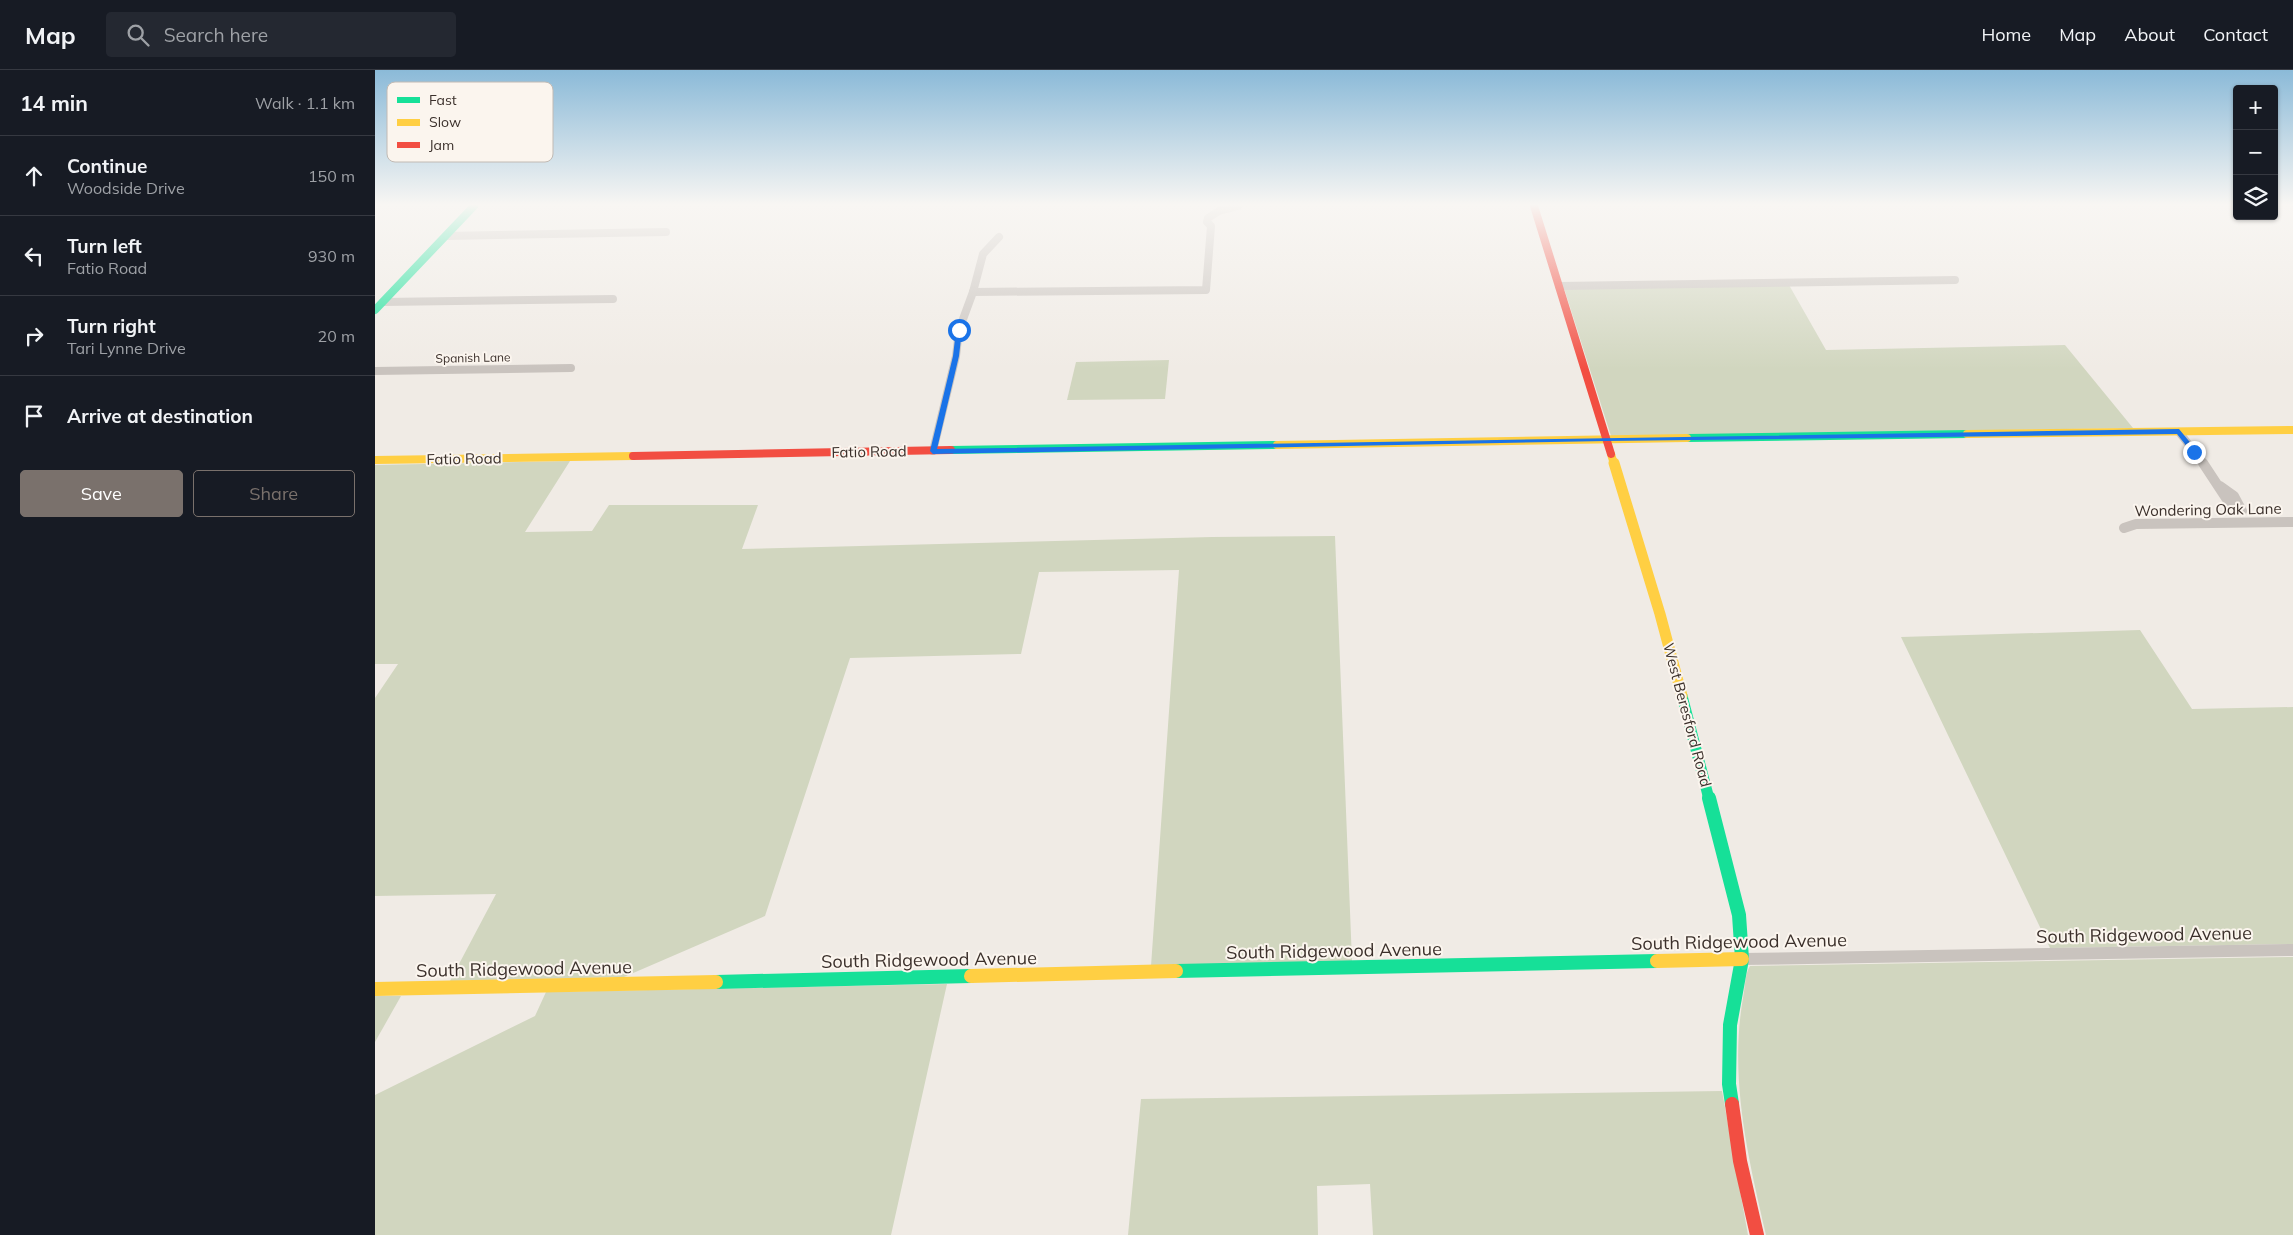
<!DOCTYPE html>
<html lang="en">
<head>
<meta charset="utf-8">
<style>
  body { margin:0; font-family:Mulish,sans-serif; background:#242831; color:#f1f3f6 }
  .controls { position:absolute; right:15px; top:15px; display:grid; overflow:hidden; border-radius:5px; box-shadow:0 1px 4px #0004 }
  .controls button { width:45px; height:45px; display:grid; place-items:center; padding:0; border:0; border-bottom:1px solid #363941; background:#171b24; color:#f1f3f6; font:25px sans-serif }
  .stop { position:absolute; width:15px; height:15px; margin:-11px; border:4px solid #1a73e8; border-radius:50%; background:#fff }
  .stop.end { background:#1a73e8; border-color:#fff; box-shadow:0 1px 5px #0008 }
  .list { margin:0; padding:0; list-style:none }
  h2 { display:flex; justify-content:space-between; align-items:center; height:65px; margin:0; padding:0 20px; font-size:21px }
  h2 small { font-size:16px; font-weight:400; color:#9ea1a6 }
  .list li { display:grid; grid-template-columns:32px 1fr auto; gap:15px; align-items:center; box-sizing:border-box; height:80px; padding:0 20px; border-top:1px solid #363941 }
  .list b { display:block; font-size:19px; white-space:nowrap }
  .list p { margin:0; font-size:16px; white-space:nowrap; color:#9ea1a6 }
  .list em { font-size:16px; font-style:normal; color:#9ea1a6 }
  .actions { display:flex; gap:10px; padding:15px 20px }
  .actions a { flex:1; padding:11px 0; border:1px solid #7a716c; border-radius:5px; text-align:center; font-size:18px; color:#7a716c }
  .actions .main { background:#7a716c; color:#fff }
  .icon { flex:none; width:28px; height:28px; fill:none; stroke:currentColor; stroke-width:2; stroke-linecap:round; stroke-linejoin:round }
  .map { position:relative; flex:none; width:1918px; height:1165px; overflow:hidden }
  header { display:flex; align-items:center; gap:30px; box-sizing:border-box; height:70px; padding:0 25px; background:#171b24; border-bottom:1px solid #363941 }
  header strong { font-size:24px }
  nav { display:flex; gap:28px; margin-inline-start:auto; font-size:18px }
  .search { width:350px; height:45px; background:#242831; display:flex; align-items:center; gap:12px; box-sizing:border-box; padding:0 18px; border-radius:5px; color:#9ea1a6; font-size:19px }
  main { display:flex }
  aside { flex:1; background:#171b24 }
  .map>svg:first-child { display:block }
  .green { fill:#d1d6bf }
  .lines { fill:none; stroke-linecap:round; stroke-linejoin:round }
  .street-far2 { stroke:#c9c3be; stroke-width:8 }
  .street-far1 { stroke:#c9c3be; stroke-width:10 }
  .street { stroke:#c9c3be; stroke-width:12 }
  .fast-far2 { stroke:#16e098; stroke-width:8 }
  .fast-far1 { stroke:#16e098; stroke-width:11 }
  .fast { stroke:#16e098; stroke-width:14 }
  .slow-far2 { stroke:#ffcf43; stroke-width:8 }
  .slow-far1 { stroke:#ffcf43; stroke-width:11 }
  .slow { stroke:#ffcf43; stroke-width:14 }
  .jam-far1 { stroke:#f24e42; stroke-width:8 }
  .jam { stroke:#f24e42; stroke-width:14 }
  .route { fill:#1a73e8 }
  .labels { text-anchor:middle; stroke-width:4; stroke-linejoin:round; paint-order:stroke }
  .far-street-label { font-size:12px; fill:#3b302b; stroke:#fbf5ee }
  .street-label { font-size:15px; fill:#3b302b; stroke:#fbf5ee }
  .near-street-label { font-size:18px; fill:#3b302b; stroke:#fbf5ee }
  .key { fill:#fbf5ee; stroke:#c1bab4; stroke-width:1 }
  .key-label { font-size:14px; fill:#3b302b }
</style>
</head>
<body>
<header>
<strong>Map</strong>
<div class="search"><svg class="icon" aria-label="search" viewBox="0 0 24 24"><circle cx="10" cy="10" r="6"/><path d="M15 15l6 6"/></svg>Search here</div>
<nav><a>Home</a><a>Map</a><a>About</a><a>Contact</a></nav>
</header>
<main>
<aside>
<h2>14 min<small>Walk · 1.1 km</small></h2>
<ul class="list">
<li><svg class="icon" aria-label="ahead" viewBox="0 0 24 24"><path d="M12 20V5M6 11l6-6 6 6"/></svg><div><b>Continue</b><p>Woodside Drive</p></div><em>150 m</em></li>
<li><svg class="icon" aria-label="left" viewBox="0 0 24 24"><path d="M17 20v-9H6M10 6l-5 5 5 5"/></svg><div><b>Turn left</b><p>Fatio Road</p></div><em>930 m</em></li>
<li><svg class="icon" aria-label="right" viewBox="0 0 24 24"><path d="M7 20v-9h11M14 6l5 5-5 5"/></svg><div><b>Turn right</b><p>Tari Lynne Drive</p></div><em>20 m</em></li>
<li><svg class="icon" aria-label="arrive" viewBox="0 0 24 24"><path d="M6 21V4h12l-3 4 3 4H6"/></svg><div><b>Arrive at destination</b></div></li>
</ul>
<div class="actions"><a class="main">Save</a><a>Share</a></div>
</aside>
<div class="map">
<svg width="1918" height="1165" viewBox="0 0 1918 1165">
  <rect width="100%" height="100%" fill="#f0ebe5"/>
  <g class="green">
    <path d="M1414 215 1451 280 1690 275 1758 358 1236 366 1189 218Z"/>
    <path d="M794 290 790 329 692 330 701 292Z"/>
    <path d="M195 391 150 462 217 461 234 435H383L367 479 837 467 960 466 977 891 776 896 804 500 664 502 646 584 475 588 390 846 249 907 75 911 121 824 0 826V628L23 594H0V395Z"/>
    <path d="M1765 560 1817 639 1918 637V874L1675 878 1526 567Z"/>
    <path d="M1918 887V1165H1391C1373 1087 1354 1008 1368 928 1370 919 1370 903 1375 896Z"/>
    <path d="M572 914 516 1165H0V1025L160 946 171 922Z"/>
    <path d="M0 926H26L0 972Z"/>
    <path d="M1347 1021 1373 1165H998L995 1114 942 1116 943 1165H753L766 1029Z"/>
  </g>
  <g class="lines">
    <g class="street-far2">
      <path d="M71 166 291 162"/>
      <path d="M1184 216 1580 210"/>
      <path d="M598 222 831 220 836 156 832 152 833 148 844 141 863 136"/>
      <path d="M8 232 238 229"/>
      <path d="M0 301 196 298"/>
      <path d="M1804 362 1829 394"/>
      <path d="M558 381 581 286 584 260 598 222 608 184 624 167"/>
    </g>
    <g class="street-far1">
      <path d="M1828 393 1851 428 1867 441 1859 426 1845 416"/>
      <path d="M1749 458 1761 454 1918 452"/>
    </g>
    <path class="street" d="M1367 889 1918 880"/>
    <g class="fast-far2">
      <path d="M0 240 99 136"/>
      <path d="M1312 368 1592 364"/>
      <path d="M576 380 902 375"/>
    </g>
    <path class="fast-far1" d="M1307 626 1334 729"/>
    <g class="fast">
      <path d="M1334 728 1364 845 1367 889 1355 955 1354 1014 1357 1034"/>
      <path d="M801 901 1282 891"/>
      <path d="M341 912 596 906"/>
    </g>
    <g class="slow-far2">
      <path d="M1592 364 1918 360"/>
      <path d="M902 375 1312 368"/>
      <path d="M1236 384 1239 394"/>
      <path d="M0 390 258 386"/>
    </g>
    <path class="slow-far1" d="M1239 393 1285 544 1307 626"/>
    <g class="slow">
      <path d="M1282 891 1367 889"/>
      <path d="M596 906 801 901"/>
      <path d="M0 919 341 912"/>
    </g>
    <g class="jam-far1">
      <path d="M1159 136 1236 384"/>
      <path d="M258 386 576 380"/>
    </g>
    <path class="jam" d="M1357 1034 1365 1091 1382 1165"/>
  </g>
  <linearGradient id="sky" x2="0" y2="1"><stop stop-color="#8bbad8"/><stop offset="0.45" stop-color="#f8f6f3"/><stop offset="1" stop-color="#f8f6f3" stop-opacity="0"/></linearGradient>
  <rect width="1918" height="299" fill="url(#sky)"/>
  <path class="route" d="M584 259 587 260 584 286 562 379 1804 359 1823 382 1817 383 1802 364 1232 371 558 384 555 381 578 286 581 260Z"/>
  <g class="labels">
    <g class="far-street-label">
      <text transform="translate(98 288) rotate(-1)" y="4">Spanish Lane</text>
    </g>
    <g class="street-label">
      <text transform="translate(494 382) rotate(-1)" y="5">Fatio Road</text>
      <text transform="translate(89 389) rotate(-1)" y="5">Fatio Road</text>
      <text transform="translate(1833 440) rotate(-1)" y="5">Wondering Oak Lane</text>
      <text transform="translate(1312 645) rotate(75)" y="5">West Beresford Road</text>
    </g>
    <g class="near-street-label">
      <text transform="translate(1769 865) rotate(-1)" y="6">South Ridgewood Avenue</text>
      <text transform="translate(1364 872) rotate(-1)" y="6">South Ridgewood Avenue</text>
      <text transform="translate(959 881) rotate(-1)" y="6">South Ridgewood Avenue</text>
      <text transform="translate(554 890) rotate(-1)" y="6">South Ridgewood Avenue</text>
      <text transform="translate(149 899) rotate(-1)" y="6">South Ridgewood Avenue</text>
    </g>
  </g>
  <rect x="12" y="12" width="166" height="80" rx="8" class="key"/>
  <rect x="22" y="27" width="23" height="6" fill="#16e098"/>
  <rect x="22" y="49" width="23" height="7" fill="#ffcf43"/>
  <rect x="22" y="72" width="23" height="6" fill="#f24e42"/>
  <g class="key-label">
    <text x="54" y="35">Fast</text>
    <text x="54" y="57">Slow</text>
    <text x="54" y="80">Jam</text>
  </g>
</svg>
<div class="controls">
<button>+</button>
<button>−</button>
<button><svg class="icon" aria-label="layers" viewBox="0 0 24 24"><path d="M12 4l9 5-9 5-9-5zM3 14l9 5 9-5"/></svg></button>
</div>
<div class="stop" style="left:584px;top:260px"></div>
<div class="stop end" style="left:1819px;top:382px"></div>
</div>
</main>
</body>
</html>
